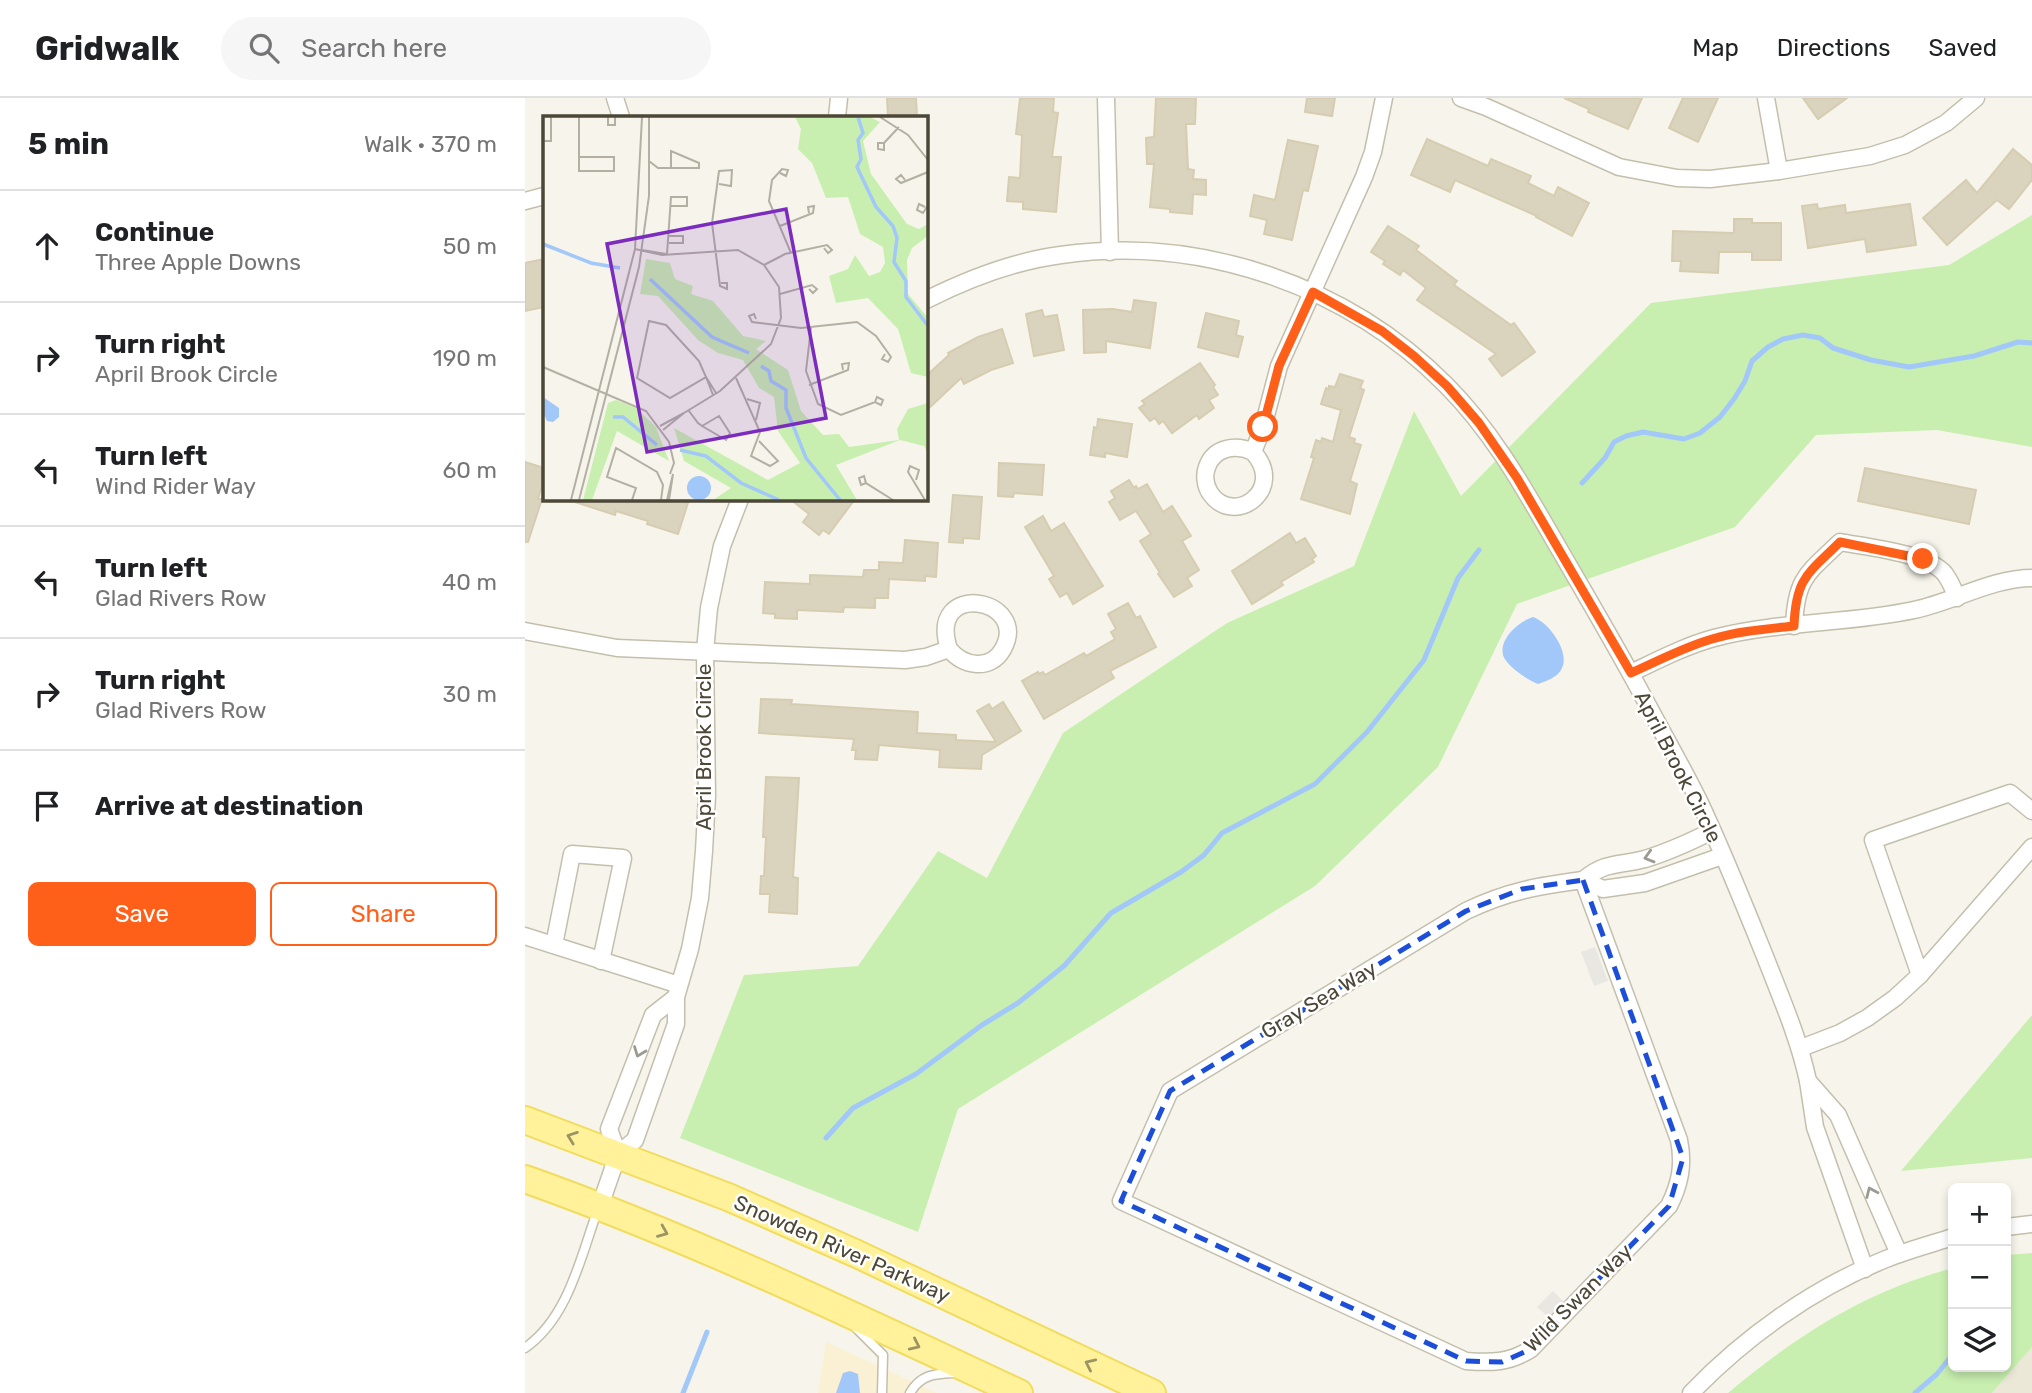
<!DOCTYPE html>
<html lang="en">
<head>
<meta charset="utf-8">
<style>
  body { margin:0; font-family:Rubik,sans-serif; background:#f6f6f6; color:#202124 }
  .controls { position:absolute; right:21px; bottom:21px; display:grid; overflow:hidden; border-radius:10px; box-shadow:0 4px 10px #0003 }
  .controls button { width:63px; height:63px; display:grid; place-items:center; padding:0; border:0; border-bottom:2px solid #e0e0e0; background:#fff; color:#202124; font:35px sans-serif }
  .stop { position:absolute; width:21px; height:21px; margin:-16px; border:5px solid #ff6019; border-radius:50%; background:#fff }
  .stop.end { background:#ff6019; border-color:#fff; box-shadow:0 2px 7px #0008 }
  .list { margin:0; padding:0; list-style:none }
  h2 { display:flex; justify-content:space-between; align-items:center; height:91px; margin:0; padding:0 28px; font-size:30px }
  h2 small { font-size:23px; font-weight:400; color:#757577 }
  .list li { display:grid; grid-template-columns:46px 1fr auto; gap:21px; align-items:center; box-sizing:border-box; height:112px; padding:0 28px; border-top:2px solid #e0e0e0 }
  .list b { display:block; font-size:26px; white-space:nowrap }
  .list p { margin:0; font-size:23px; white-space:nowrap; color:#757577 }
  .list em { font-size:23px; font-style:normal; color:#757577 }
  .actions { display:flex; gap:14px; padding:21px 28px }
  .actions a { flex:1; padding:16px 0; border:2px solid #ff6019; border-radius:10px; text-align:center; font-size:24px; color:#ff6019 }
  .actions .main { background:#ff6019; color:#fff }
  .icon { flex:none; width:38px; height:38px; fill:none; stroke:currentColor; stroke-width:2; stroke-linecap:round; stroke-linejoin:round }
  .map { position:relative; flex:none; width:1507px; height:1295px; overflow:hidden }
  header { display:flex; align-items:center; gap:42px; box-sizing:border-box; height:98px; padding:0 35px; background:#fff; border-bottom:2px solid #e0e0e0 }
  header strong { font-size:33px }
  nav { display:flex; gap:38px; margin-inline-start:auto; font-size:24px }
  .search { width:490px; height:63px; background:#f6f6f6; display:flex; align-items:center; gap:18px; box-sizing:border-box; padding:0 24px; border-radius:38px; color:#757577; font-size:26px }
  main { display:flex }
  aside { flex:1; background:#fff }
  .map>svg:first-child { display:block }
  .residential { fill:#ebe8d8 }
  .commercial { fill:#faf0d4 }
  .green { fill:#c8efb0 }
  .parking { fill:#e8e7e2 }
  .water { fill:#a2c7f9 }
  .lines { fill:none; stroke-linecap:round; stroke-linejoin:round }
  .stream { stroke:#a2c7f9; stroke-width:5 }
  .building { fill:#dad3be; stroke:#d6cdb1; stroke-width:2 }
  .lane-casing { stroke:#c4bfac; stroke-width:11 }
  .street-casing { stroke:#c4bfac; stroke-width:19 }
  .primary-casing { stroke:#f1dc5e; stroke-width:30 }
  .lane { stroke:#fff; stroke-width:8 }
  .street { stroke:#fff; stroke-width:16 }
  .primary { stroke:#fff29b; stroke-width:26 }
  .oneway { stroke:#9d9a91 }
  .oneway2 { stroke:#9d9464 }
  .route { stroke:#ff6019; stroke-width:9 }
  .marked { fill:none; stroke:#1d4ed8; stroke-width:5; stroke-dasharray:14 9; stroke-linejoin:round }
  .labels { text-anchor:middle; stroke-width:5; stroke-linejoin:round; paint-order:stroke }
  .street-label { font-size:21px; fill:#4c4737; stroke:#fff }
  .inset-river { fill:none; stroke:#a2c7f9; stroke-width:3.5 }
  .inset-road { fill:none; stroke:#b3afa3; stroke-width:2 }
  .view { fill:#7b2cbf; fill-opacity:0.15; stroke:#7b2cbf; stroke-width:3.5 }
  .inset-edge { fill:none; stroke:#4c4737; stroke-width:3.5 }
</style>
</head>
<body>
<header>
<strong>Gridwalk</strong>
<div class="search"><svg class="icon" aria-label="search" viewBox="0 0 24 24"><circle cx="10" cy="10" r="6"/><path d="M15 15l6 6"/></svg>Search here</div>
<nav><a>Map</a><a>Directions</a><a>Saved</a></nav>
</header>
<main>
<aside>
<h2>5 min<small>Walk · 370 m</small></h2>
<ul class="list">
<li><svg class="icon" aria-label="ahead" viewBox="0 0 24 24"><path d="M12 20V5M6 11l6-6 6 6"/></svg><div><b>Continue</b><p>Three Apple Downs</p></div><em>50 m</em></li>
<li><svg class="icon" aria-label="right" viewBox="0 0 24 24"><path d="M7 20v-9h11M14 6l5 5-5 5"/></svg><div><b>Turn right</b><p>April Brook Circle</p></div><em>190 m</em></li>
<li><svg class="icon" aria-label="left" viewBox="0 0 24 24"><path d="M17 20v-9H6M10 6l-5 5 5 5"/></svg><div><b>Turn left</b><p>Wind Rider Way</p></div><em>60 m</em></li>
<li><svg class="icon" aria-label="left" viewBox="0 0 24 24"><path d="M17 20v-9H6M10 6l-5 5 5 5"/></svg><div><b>Turn left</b><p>Glad Rivers Row</p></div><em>40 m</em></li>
<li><svg class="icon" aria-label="right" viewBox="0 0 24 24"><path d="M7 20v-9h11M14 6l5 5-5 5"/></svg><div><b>Turn right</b><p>Glad Rivers Row</p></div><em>30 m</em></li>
<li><svg class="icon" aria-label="arrive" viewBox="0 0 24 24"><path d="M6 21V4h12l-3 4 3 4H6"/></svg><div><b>Arrive at destination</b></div></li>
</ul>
<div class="actions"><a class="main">Save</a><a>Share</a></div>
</aside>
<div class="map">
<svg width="1507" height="1295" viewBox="0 0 1507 1295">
  <rect width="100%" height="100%" fill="#f7f5eb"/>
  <path class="residential" d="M1507 1249V1295H1467Z"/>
  <path class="commercial" d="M301 1244 412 1295H293Z"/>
  <g class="green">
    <path d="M1507 117V349L1412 332 1291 337 1210 429 992 506 913 669 790 788 433 1011 393 1134 155 1040 219 877 333 868 413 753 462 780 538 635 702 525 829 468 889 313 936 398 1126 205 1424 167Z"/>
    <path d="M1507 917V1060L1376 1073Z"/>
    <path d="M1507 1155V1249L1467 1295H1203C1272 1237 1341 1193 1428 1170V1269H1481V1157Z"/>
  </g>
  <g class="parking">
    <path d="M1070 849 1083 883 1069 888 1056 854Z"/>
    <path d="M1028 1193 1039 1204 1023 1219 1012 1209Z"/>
  </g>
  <g class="water">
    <path d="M1008 519C1024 524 1045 554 1037 570 1033 579 1022 583 1013 586 1003 582 981 568 978 557 974 540 995 523 1008 519Z"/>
    <path d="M325 1273 333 1276 335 1295H311L318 1275Z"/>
  </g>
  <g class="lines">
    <g class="stream">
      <path d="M1057 385 1080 360 1089 344 1101 338 1118 334 1159 341 1175 335 1195 319 1209 301 1220 283 1227 263 1243 249 1258 241 1278 237 1295 240 1308 250 1346 262 1384 269 1449 258 1493 244 1507 245"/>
      <path d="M301 1040 328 1010 391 976 457 927 493 905 539 868 586 815 656 774 679 757 697 735 790 686 842 634 899 562 933 480 954 452"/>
      <path d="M158 1295 182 1234"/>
      <path d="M1390 1295 1412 1276 1428 1256"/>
    </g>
  </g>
  <g class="building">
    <path d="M362 0H391L392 19H363Z"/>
    <path d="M495 0H529L528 14 533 15 527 59H536L531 114 498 111V104L482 103 484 79 495 80 497 37 491 36Z"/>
    <path d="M631 0H671L670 26H661L663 71 669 72 668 81 681 82V97L668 96 667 116 645 114V111L625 109 629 66H622L621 40 629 39Z"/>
    <path d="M782 0H810L807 18 780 14Z"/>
    <path d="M1039 0H1117L1103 31 1063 14 1064 11Z"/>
    <path d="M1158 0H1193L1173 44 1144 30Z"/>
    <path d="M1278 0H1322L1293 21Z"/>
    <path d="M902 41 963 68 966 61 1006 78 1003 85 1029 98 1033 89 1064 105 1047 138 1011 119 1012 118 930 82 925 94 886 77Z"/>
    <path d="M763 42 793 48 783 93 778 92 767 142 739 136 742 122 725 118 729 97 750 102Z"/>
    <path d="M1488 51 1507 67V82L1484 111 1472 102 1422 147 1398 120 1441 82 1452 95Z"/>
    <path d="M1292 106 1293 111 1320 107 1321 115 1385 106 1391 147 1342 154 1340 141 1283 150 1277 108Z"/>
    <path d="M1209 121H1227V125H1256V162H1227V154H1194L1193 175 1155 173 1156 163H1147L1148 133 1209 135Z"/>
    <path d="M863 128 894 148 891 152 932 183 929 187 986 227 989 225 1010 254 977 278 964 261 971 256 892 202 901 190 878 172 875 177 858 166 860 163 846 154Z"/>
    <path d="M19 161V209L0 213V165Z"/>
    <path d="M609 202 631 205 625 250 581 243V254L559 255 558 212 588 211 607 214Z"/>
    <path d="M517 212 519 219 532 217 539 252 509 258 501 216Z"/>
    <path d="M681 215 714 223 711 237 718 239 713 259 673 249Z"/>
    <path d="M477 231 488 265 466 272 439 286 436 280 401 313V278L424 257 423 255 453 239Z"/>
    <path d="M675 265 690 287 688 289 693 297 684 302 689 310 674 321 672 317 647 335 638 323 634 326 630 320 625 323 614 310 620 306 617 303Z"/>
    <path d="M815 276 838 283 835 290 839 292 824 339 830 341 829 345 836 347 825 383 832 386 825 416 776 401 789 360 786 359 791 342 796 344 797 340 808 344 816 312 796 306 801 290 804 291V288L810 289Z"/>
    <path d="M573 321 607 326 602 359 580 355V359L565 357 569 329 572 330Z"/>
    <path d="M0 364 19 370V380L13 401H17L3 444H0Z"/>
    <path d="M474 365 519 367 517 397 489 395 488 399 473 398Z"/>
    <path d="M1340 370 1451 392 1444 426 1333 403Z"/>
    <path d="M604 382 609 390 611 388 613 391 622 386 638 414 647 408 666 438 657 443 674 472 662 480 667 488 649 499 633 476 635 475 615 443 626 436 611 413 595 422 584 404 590 400 586 393Z"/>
    <path d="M428 397 457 399 454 441 438 440V445L424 444Z"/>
    <path d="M50 401H149L163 405 153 436 122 426 123 423 91 413 90 417 50 404Z"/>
    <path d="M265 401H330L304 436 298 432 294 437 278 424 284 416Z"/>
    <path d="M518 418 526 433 539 425 578 488 548 506 542 495 535 499 524 481 529 478 500 429Z"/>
    <path d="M765 435 771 445 780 440 791 458 787 461 789 464 756 484 758 487 727 506 707 473Z"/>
    <path d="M380 442 413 445 411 479 400 478V483L364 481 363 500H350V510L319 509 318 514 272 512V521L250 520V516L238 515 240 484 285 486V477L338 479 339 472H354V464L378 465Z"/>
    <path d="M603 505 611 520 615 518 631 549 585 573 589 580 519 621 497 583 513 574 514 576 518 574 520 577 559 555 561 558 590 541 586 534 591 531 583 516Z"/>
    <path d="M236 601 267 602 266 606 393 614 392 635 431 637V642L471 644 452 613 464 606 467 611 478 604 496 633 457 657 456 671 414 669 415 652 354 647 352 662 330 661 331 652H327L329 641 234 635Z"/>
    <path d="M241 679 274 680 268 779 273 780 272 816 244 814 245 796H235L236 778H239L241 739H238Z"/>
  </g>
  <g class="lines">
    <defs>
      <g id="lane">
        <path d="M331 1230 358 1257 357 1295"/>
        <path d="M0 1250C43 1220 55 1161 72 1114"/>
        <path d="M385 1295C396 1276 410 1276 430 1275"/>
      </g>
      <g id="street">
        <path d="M90 0 96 19"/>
        <path d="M581 0 585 154"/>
        <path d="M936 0 961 9 1094 69 1152 80 1185 81 1254 73 1345 58 1380 47 1421 25 1451 0"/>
        <path d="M1241 0 1254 73"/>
        <path d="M312 19 314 0"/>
        <path d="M0 103 19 98"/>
        <path d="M401 202C443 181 489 163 536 157 675 137 822 187 921 287 968 334 1000 392 1033 449 1065 504 1097 558 1127 615 1143 645 1160 674 1175 705 1199 756 1220 809 1241 861 1257 902 1274 941 1283 983"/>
        <path d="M728 354C711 346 689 349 682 369 679 377 680 387 685 395 709 430 762 391 728 354L738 329 754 268 839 79 848 54 859 0"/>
        <path d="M1269 528C1271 479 1283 475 1315 444 1341 449 1403 455 1420 476 1425 483 1429 492 1432 500"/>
        <path d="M0 533 92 550 380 562 401 559 424 551C438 568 465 574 478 551 506 500 401 481 424 551"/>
        <path d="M1106 575C1133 562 1160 548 1189 540 1254 523 1324 526 1389 512 1428 504 1467 480 1507 480"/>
        <path d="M1187 733C1165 744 1143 754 1120 761 1093 768 1081 763 1058 782L1078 791 1120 785 1197 758"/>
        <path d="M1058 782 1154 1042C1159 1067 1155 1086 1144 1108L1006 1251C984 1265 966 1265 941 1263L596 1103 645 993 941 813C983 793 1013 788 1058 782Z"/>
        <path d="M0 838 154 887"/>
        <path d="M29 847 47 756 98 760 76 863"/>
        <path d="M1395 877 1348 742 1485 695 1507 713"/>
        <path d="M1276 950 1315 935 1342 920 1370 900 1395 877 1507 749"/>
        <path d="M93 1056 84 1031 128 917 151 899"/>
        <path d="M75 1108 93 1056 110 1042 151 926V899L165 851 175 800 179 753 182 698 180 553 184 510 197 448 215 401"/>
        <path d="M1481 1129 1507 1126"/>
        <path d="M1340 1171 1290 1029 1283 983 1313 1017 1374 1156"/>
        <path d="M1166 1295C1220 1239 1288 1190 1361 1161 1383 1152 1406 1146 1428 1139"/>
      </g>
      <g id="primary">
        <path d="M0 1022 203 1099 332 1156 627 1295"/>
        <path d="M0 1081C169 1141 331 1219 494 1295"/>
      </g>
    </defs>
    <use href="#lane" class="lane-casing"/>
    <use href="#street" class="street-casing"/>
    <use href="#primary" class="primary-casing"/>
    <use href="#lane" class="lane"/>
    <use href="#street" class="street"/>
    <use href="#primary" class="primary"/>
  </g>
  <defs><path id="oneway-chevron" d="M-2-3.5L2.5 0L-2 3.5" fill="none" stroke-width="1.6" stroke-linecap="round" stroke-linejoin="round" transform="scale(1.75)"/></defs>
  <g class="oneway">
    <use href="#oneway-chevron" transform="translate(1124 759) rotate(164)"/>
    <use href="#oneway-chevron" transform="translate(114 954) rotate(111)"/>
    <use href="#oneway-chevron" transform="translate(1346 1094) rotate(-114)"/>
  </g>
  <g class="oneway2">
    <use href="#oneway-chevron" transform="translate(47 1039) rotate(-160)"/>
    <use href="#oneway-chevron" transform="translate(138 1134) rotate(22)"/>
    <use href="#oneway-chevron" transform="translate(390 1247) rotate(25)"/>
    <use href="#oneway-chevron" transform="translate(565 1266) rotate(-155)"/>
  </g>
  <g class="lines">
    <path class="route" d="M738 329 754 268 788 194 857 233 889 258 922 288 954 325 992 380 1106 575C1133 563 1159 549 1187 541 1214 533 1242 531 1269 528 1271 479 1283 476 1315 444L1398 461"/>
  </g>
  <path class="marked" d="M1058 782 1158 1060 1144 1108 1006 1251 977 1264 941 1263 596 1103 645 993 941 813 997 791Z"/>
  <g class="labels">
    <g class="street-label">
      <text transform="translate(179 649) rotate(-90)" y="7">April Brook Circle</text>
      <text transform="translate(1153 669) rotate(63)" y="7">April Brook Circle</text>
      <text transform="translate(794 902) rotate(-31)" y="7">Gray Sea Way</text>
      <text transform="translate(317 1151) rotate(24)" y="7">Snowden River Parkway</text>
      <text transform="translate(1053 1200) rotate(-45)" y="7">Wild Swan Way</text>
    </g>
  </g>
  <g transform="translate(18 18)">
    <rect width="385" height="385" fill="#f7f5eb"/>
    <path d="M252 1H327L337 6 320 25 328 58 364 108 376 113 385 108V120L369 132 364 144 365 178 385 202V261L368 257 355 213 325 182 293 187 286 160 305 153 312 139 326 160 337 156 342 147 340 131 317 118 305 81 283 82 269 47 255 33 258 13ZM103 143 127 147 132 163 150 170 148 178 170 185 200 220 223 225 213 233 245 254 258 295 280 319 296 318 306 331 356 324 354 313 365 293 385 287V337L381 330 357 324 293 349 314 384H170L188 372 141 345 131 312 225 364 257 347 235 315 231 281 216 272 200 244 175 237 155 224 115 180 97 178ZM73 284 93 292 113 311 126 345 74 315 49 384H40L65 287Z" fill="#c8efb0"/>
    <path d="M0 281 16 292V301L10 306 4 305 0 296ZM144 372a12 12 0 1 1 24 0a12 12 0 1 1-24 0Z" fill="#a2c7f9"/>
    <path class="inset-river" d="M315 1 320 17 315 24 318 43 314 51 333 91 350 110 354 122 351 146 363 165V181L385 210M0 128 48 147 77 152M107 163 169 221 206 237M218 250 226 255 228 265 243 274V292L263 342 297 384M70 301H80L114 329M137 334 163 340 198 367 236 384"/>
    <path class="inset-road" d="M65 1V9H72V1M337 1 365 19 385 44M0 25H8V1M341 27H335V33L341 34V27L356 11M36 41H71V55H36V1M106 45 115 52H156V47L128 35V52M237 57 243 60 245 54 239 53 229 64 226 85 248 137M362 64 358 59 353 63 358 67 385 56M176 68 188 70 189 54 176 55 169 107 177 170 184 173V167H178M382 91 376 88 374 94 380 97 385 89M237 110 270 97 271 90 265 91 266 97M126 127H140V120H126M92 133 119 139 195 134 221 149 236 171 238 202 228 228 177 275 141 297M99 134 123 138M124 138 128 81H144V90H128M221 149 242 138 284 129 289 134 285 137 281 132M237 178 269 169 274 173 270 177 266 173M213 203 211 198 206 200 209 206 258 212 314 206 333 220 348 241 345 246 339 243 342 238M106 205 123 209 156 245 163 261 127 282 94 262ZM268 212 263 255 275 288 298 299 332 286 338 289 340 284 334 281 332 286M0 251 103 295 126 326 131 347 127 358M193 262 217 316 208 340 227 350 235 345 216 325M266 269 305 254 306 247 299 248 300 254M170 279 163 261 173 277M204 283 217 287 213 304M146 295 155 307 159 310 183 324 187 317 176 300 159 310M117 310 141 297 120 314M373 364 376 354 367 350 365 356 382 384M323 367 318 369 316 362 321 360 323 367 350 384M28 384 92 133 99 1M36 384 96 151 106 80V1M89 384 93 372 64 361 73 332 114 356 120 369 118 384M124 384 130 358 126 384"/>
    <path class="view" d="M243 93 283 302 104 336 64 128Z"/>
    <rect width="385" height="385" class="inset-edge"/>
  </g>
</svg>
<div class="controls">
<button>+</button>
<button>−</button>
<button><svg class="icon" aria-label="layers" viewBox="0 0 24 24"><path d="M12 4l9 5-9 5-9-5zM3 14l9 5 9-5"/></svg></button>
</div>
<div class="stop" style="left:738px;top:329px"></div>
<div class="stop end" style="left:1398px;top:461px"></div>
</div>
</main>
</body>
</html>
